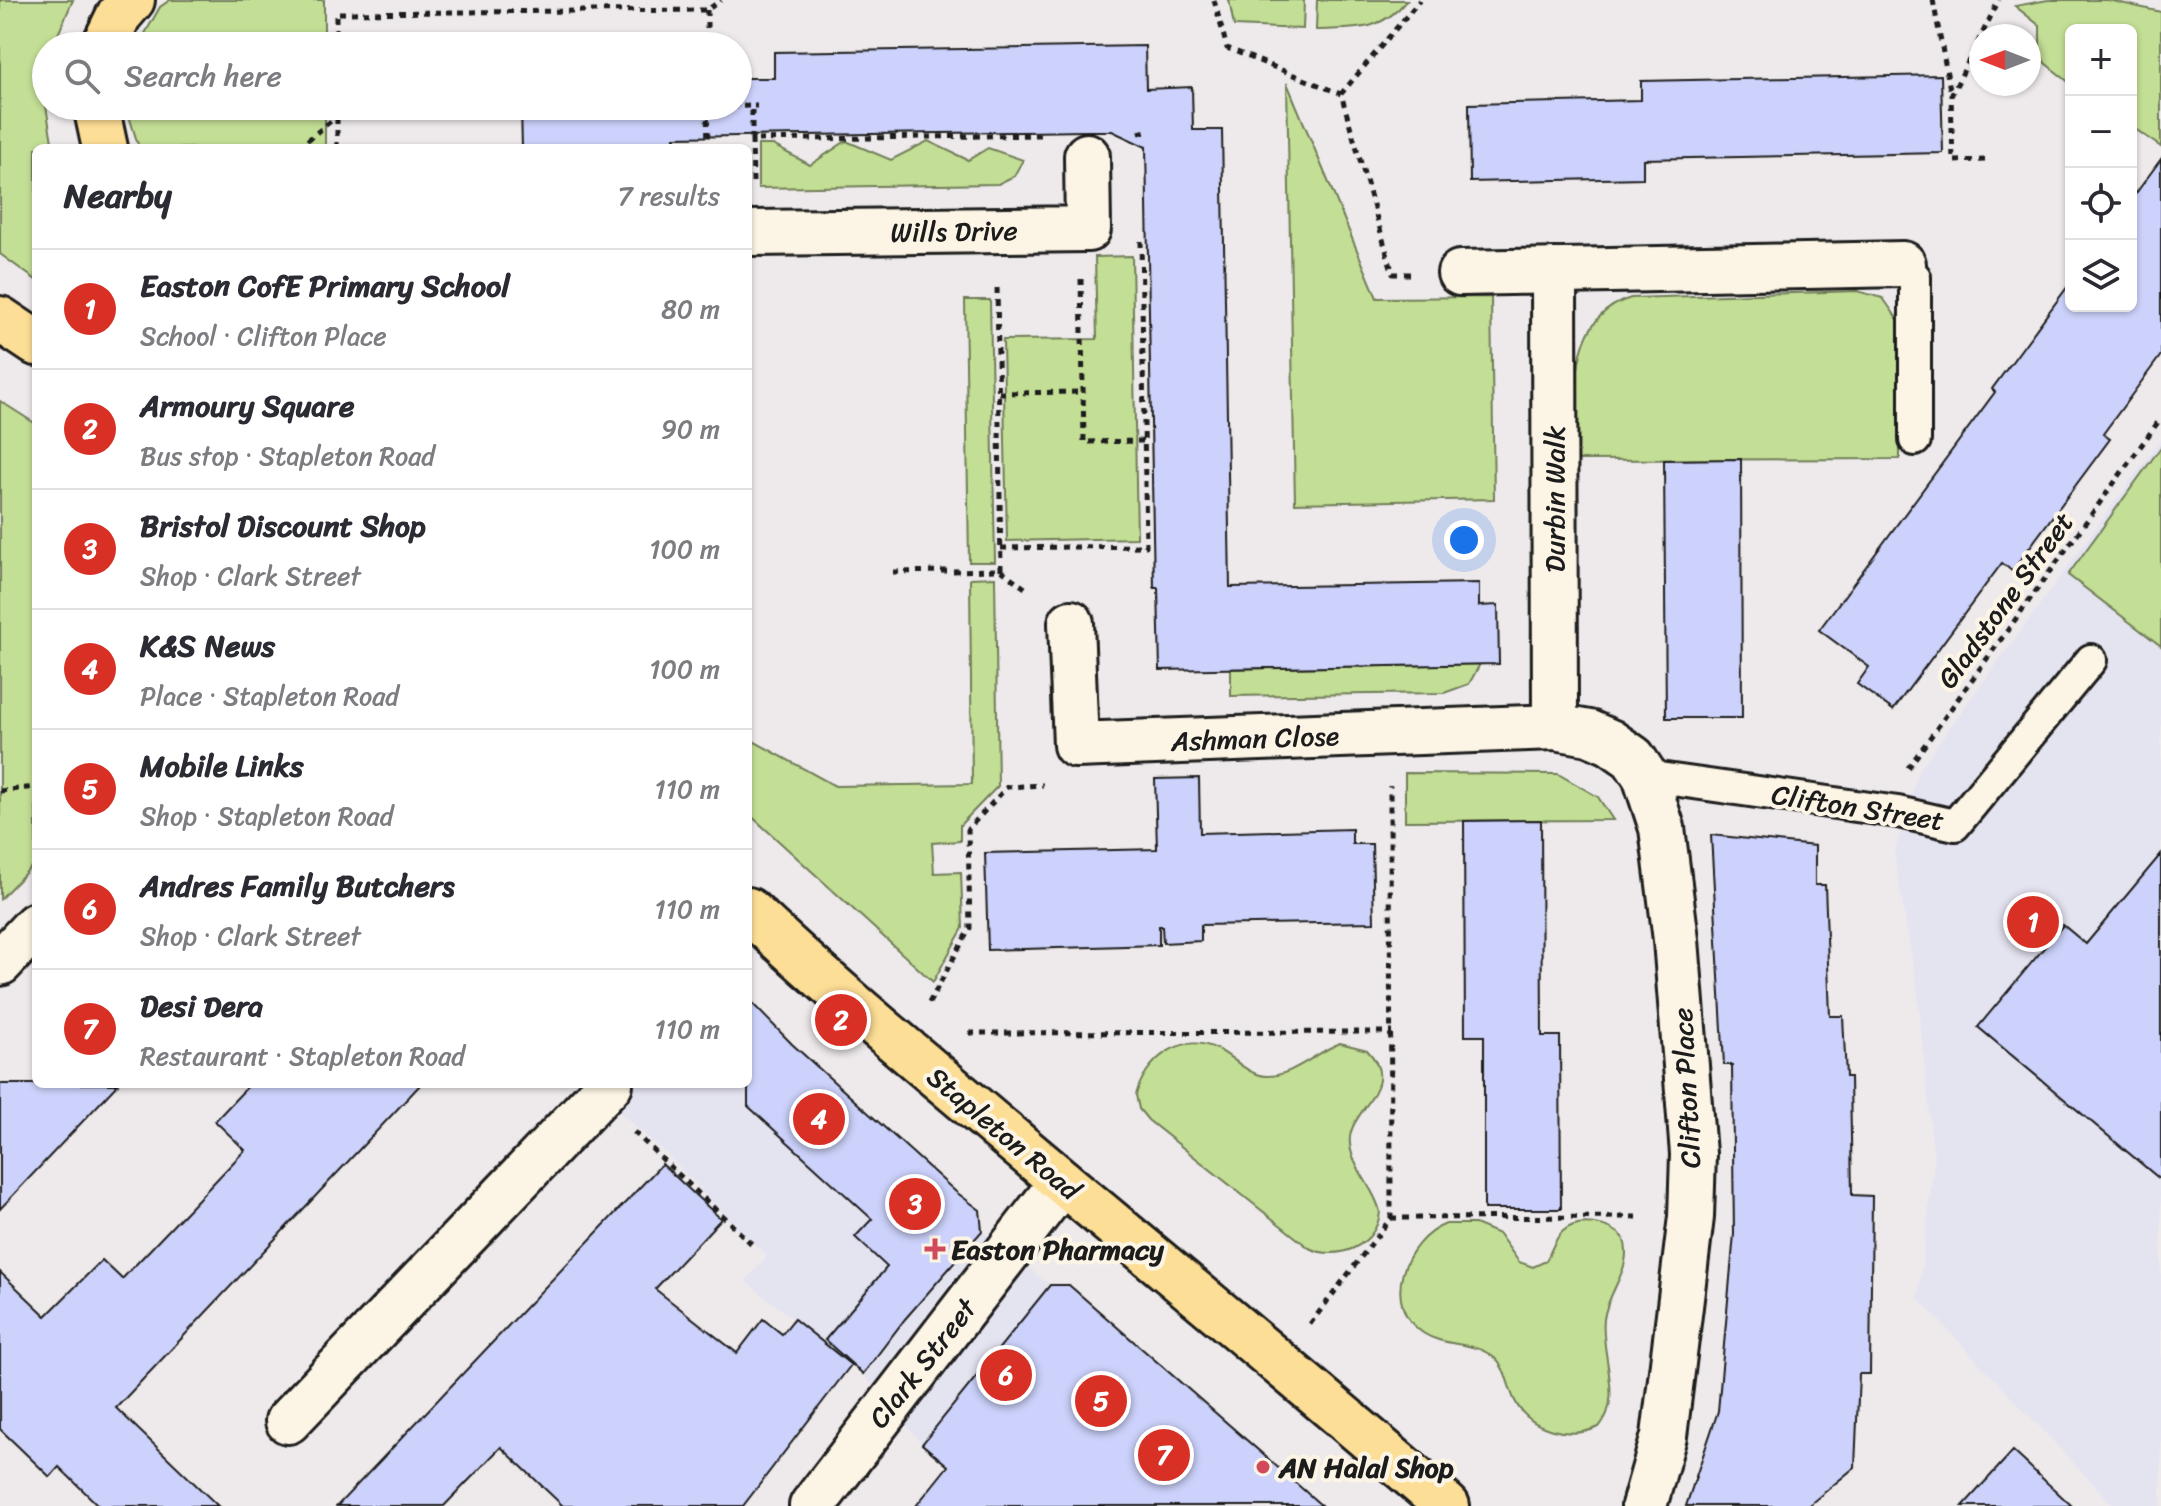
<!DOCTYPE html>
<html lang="en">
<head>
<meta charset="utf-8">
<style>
  body { margin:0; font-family:Sriracha,sans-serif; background:#f2f2f3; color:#2b2b33 }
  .controls { position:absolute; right:24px; top:24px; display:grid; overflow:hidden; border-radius:12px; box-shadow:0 2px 6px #0004 }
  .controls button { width:72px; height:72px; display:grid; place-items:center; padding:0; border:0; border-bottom:2px solid #e1e1e2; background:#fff; color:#2b2b33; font:40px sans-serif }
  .compass { position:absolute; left:1969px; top:24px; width:72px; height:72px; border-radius:50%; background:#fff; box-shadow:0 2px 6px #0004; rotate:270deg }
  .you { position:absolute; left:1464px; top:540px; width:28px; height:28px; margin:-20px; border:6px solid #fff; border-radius:50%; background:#1a73e8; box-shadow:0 0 0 12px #1a73e833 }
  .badge { display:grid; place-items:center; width:52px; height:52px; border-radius:50%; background:#d93025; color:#fff; font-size:26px; font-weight:700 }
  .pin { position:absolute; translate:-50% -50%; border:4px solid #fff; box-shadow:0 2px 8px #0006 }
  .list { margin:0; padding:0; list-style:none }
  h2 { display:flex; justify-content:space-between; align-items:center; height:104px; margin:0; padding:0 32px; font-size:34px }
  h2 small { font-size:26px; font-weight:400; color:#7c7c81 }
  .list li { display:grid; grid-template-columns:52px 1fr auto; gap:24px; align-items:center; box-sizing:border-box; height:120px; padding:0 32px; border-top:2px solid #e1e1e2 }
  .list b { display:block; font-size:30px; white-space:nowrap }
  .list p { margin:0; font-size:26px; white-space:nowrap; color:#7c7c81 }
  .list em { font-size:26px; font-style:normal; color:#7c7c81 }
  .icon { flex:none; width:44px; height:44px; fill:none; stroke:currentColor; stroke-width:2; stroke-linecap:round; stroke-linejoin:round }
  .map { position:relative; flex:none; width:2161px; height:1506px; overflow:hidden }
  .search { position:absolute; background:#fff; box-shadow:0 2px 6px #0004; left:32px; top:32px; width:720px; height:88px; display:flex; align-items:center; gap:20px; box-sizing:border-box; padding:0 28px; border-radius:44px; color:#7c7c81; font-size:30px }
  .panel { position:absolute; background:#fff; box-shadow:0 2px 6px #0004; left:32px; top:144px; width:720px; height:944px; border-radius:12px }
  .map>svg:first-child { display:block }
  .built { fill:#e4e3f0 }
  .green { fill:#c3de95; stroke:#707d58; stroke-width:2 }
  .building { fill:#ccd2fb; stroke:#1c1c1c; stroke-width:2 }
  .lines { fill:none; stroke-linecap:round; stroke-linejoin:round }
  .service-casing { stroke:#1c1c1c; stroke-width:36 }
  .minor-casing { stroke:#1c1c1c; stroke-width:50 }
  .primary-casing { stroke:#1c1c1c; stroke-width:50 }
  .path { stroke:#1c1c1c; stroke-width:5; stroke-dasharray:6 6; stroke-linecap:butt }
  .service { stroke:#fcf5e5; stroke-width:30 }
  .minor { stroke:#fcf5e5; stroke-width:44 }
  .primary { stroke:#fdde96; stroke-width:44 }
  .poi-dot { fill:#d1495b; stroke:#fcf5e5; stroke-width:3 }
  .labels { text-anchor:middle; stroke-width:8; stroke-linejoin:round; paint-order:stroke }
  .street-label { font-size:28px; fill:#1c1c1c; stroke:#fcf5e5 }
  .poi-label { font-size:28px; font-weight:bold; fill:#1c1c1c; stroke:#fcf5e5; text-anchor:start }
</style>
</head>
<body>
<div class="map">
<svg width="2161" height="1506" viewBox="0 0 2161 1506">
  <rect width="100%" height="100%" fill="#eeeaec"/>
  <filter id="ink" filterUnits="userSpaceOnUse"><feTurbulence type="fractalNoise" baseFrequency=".0125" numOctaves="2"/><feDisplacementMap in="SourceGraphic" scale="16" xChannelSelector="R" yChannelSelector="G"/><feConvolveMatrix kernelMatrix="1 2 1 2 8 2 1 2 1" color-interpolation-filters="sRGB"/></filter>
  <g filter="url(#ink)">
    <g class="built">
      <path d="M2161 439V1506H2114L1918 1298 1934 1162 1917 988 1894 855 1918 771Z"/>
      <path d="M792 1044 955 1192 980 1210 982 1231 1050 1285H1069L1324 1506H1000L922 1444 863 1374 745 1281 767 1256 728 1219 670 1157 588 1084H748Z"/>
    </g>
    <g class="green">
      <path d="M0 0H73L53 46H46V106L53 148H36V280L0 254Z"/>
      <path d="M170 0H324V46H138L160 7Z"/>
      <path d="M1229 0H1304L1303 29 1234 26Z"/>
      <path d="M1317 0H1407C1380 33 1355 28 1316 30Z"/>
      <path d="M2048 0H2108L2161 12V147L2131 126V30H2071V84L2045 63 2040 54V26L2015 6Z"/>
      <path d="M1287 83 1377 298 1491 297 1494 499 1295 503Z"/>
      <path d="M126 106H325V148H139Z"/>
      <path d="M846 141 891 160 928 141 968 160 988 148 1023 160 1014 176 998 184 758 188V145H773L810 165Z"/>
      <path d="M1132 256 1137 538 1007 541 1003 340 1097 339 1095 257Z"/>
      <path d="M1857 291 1883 298 1899 321 1900 459 1577 460C1577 406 1563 317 1631 298Z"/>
      <path d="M965 300H990L995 562H969Z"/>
      <path d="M0 401 36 424V862L0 899Z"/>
      <path d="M2161 447V646L2068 575Z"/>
      <path d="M995 577 998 786 960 825V841L932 843 934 873 961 872 963 928 933 982 748 813V738L835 786 972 784 970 578Z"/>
      <path d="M1480 664 1469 684 1444 693 1231 696V669Z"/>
      <path d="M1405 773 1558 774 1598 797 1613 820 1405 821Z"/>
      <path d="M1340 1043 1367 1050C1400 1084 1357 1107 1351 1132 1343 1160 1375 1186 1380 1212 1377 1246 1337 1262 1309 1248L1148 1120 1139 1109 1136 1095C1145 1060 1181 1031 1217 1049 1234 1057 1246 1074 1266 1076 1291 1077 1317 1052 1340 1043Z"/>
      <path d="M1446 1224H1475L1499 1234 1519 1262 1533 1267 1546 1261C1551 1252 1554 1240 1562 1232 1577 1217 1609 1223 1623 1237 1635 1267 1608 1289 1604 1319 1600 1355 1624 1399 1599 1427 1569 1440 1528 1430 1514 1399 1507 1384 1506 1366 1492 1356 1472 1341 1444 1347 1423 1333 1380 1305 1404 1240 1446 1224Z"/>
    </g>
    <g class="building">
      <path d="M674 40V46H519V42Z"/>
      <path d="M1145 46 1146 89 1192 87 1193 130H1222L1230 587 1479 583V606L1498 605 1499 664 1160 670 1158 588H1154L1146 147 1112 131H1087L675 137V148H522L521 106H738V78H774V52Z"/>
      <path d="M1941 75 1943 153 1643 159V178L1470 182 1469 104 1641 100V81Z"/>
      <path d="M2161 159V355L2103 434 2110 439 2012 571 2002 563 1893 710 1857 684 1869 667 1819 630 1995 392 1992 389 2071 282V306H2131V200Z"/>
      <path d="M1741 459 1742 718H1666L1664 460Z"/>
      <path d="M1199 778 1200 833 1352 829V844H1372L1374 922 1201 925V941L1163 943 1162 926H1159V945L988 950 985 853 1157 849 1155 779Z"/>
      <path d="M1541 820 1542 1036H1560L1561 1209H1484V1036H1465L1464 821Z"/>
      <path d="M1711 835 1815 846V885H1825L1830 1016H1843L1846 1077H1850L1852 1195 1872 1196 1870 1374H1859L1855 1467 1808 1506H1686L1718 1411 1734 1234 1732 1065H1724Z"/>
      <path d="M2161 854V1180L1978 1027 2063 925 2086 944Z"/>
      <path d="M748 999 792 1044 956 1192 980 1210 982 1231 905 1319 863 1374 825 1340 887 1267 855 1237 872 1219 748 1106Z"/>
      <path d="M0 1084H118L0 1209Z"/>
      <path d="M250 1084H421L116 1408 218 1506H99L59 1467 50 1477 0 1429V1272L46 1316 102 1260 122 1279 245 1150 215 1121Z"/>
      <path d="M662 1164 721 1219 655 1289 737 1353 763 1319 782 1334 794 1319 851 1365 743 1506H563L501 1447 444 1506H337Z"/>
      <path d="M1050 1285H1069L1322 1506H916L948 1466 922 1444Z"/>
      <path d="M2013 1451 2072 1506H1963Z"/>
    </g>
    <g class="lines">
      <defs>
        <g id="service">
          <path d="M1903 264 1915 277V440"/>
          <path d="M1645 776 1898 812 1955 825 2091 660"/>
        </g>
        <g id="minor">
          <path d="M748 233 1088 229 1087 156"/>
          <path d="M1554 271 1555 727"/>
          <path d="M1460 273 1903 264"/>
          <path d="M1071 623 1076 745 1555 727 1589 733 1610 742 1633 758 1645 776 1662 828 1676 940 1693 1154 1691 1217 1664 1436 1644 1506"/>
          <path d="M0 963 36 925"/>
          <path d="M288 1421 610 1084"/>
          <path d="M812 1506 1062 1182"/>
        </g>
        <g id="primary">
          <path d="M104 46 119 15 132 0"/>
          <path d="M96 106 105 148"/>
          <path d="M0 319 36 343"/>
          <path d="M748 910C821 979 899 1044 976 1109 1132 1242 1292 1371 1447 1506"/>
        </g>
      </defs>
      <use href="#service" class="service-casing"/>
      <use href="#minor" class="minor-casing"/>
      <use href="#primary" class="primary-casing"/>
      <g class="path">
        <path d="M1214 0 1227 48 1341 94"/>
        <path d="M1933 0 1951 95"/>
        <path d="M707 10V46"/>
        <path d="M336 46V13L707 10 721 0"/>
        <path d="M337 106V148"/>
        <path d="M707 107 752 106"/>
        <path d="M707 107 708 148"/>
        <path d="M1139 133 1146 131"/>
        <path d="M752 140V106H757"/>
        <path d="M298 148 337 116"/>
        <path d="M1985 160 1953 161 1951 96 1999 0"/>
        <path d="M753 182 752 140 1041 135"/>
        <path d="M1410 274H1393L1341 94 1420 0"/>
        <path d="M1081 279 1084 442 1144 441"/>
        <path d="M999 393 1082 392"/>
        <path d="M1001 548 1146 546 1141 239"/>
        <path d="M1001 570 1029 591"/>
        <path d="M893 572 1001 570 997 283"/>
        <path d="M1908 768 2161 418"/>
        <path d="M0 791 36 787"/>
        <path d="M929 1003 970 928 968 829 1007 787 1043 785"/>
        <path d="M969 1033 1392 1032"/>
        <path d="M634 1132 755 1247"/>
        <path d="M1391 1218 1638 1217"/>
        <path d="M1310 1324 1391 1218 1390 786"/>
      </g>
      <use href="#service" class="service"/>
      <use href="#minor" class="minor"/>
      <use href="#primary" class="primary"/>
    </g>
  </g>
  <g class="poi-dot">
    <path d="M931 1237h8v8h8v8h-8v8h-8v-8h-8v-8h8z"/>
    <circle cx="1263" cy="1467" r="8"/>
  </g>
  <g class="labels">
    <g class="street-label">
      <text transform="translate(954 231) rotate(-1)" y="10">Wills Drive</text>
      <text transform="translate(1554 499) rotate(-90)" y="10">Durbin Walk</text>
      <text transform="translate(2005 600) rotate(-54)" y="10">Gladstone Street</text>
      <text transform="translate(1255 738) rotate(-2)" y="10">Ashman Close</text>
      <text transform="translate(1858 807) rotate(9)" y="10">Clifton Street</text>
      <text transform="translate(1686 1088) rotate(-93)" y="10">Clifton Place</text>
      <text transform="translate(1004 1133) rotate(40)" y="10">Stapleton Road</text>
      <text transform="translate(922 1363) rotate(-52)" y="10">Clark Street</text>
    </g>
    <g class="poi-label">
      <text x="951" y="1259">Easton Pharmacy</text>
      <text x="1279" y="1477">AN Halal Shop</text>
    </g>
  </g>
</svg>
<div class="controls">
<button>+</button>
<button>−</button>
<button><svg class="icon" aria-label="locate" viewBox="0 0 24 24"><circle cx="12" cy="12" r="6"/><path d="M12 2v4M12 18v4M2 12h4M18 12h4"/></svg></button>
<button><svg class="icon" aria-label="layers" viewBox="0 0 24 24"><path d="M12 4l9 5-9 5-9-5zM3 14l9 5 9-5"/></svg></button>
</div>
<svg class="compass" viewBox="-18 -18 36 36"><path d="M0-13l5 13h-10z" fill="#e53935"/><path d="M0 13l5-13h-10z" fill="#7c7c81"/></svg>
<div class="you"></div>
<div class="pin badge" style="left:2033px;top:922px">1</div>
<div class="pin badge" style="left:841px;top:1020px">2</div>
<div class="pin badge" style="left:915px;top:1204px">3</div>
<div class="pin badge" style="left:819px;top:1119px">4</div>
<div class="pin badge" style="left:1101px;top:1401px">5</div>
<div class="pin badge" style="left:1006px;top:1375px">6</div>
<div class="pin badge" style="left:1164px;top:1455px">7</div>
<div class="search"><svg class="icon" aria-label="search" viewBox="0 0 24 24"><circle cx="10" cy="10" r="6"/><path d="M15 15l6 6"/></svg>Search here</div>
<section class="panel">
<h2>Nearby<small>7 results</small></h2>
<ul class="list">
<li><span class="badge">1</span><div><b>Easton CofE Primary School</b><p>School · Clifton Place</p></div><em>80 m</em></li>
<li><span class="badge">2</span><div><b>Armoury Square</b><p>Bus stop · Stapleton Road</p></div><em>90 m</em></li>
<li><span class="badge">3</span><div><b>Bristol Discount Shop</b><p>Shop · Clark Street</p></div><em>100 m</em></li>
<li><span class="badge">4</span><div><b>K&amp;S News</b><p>Place · Stapleton Road</p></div><em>100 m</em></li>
<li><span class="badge">5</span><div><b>Mobile Links</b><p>Shop · Stapleton Road</p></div><em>110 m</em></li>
<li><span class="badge">6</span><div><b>Andres Family Butchers</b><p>Shop · Clark Street</p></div><em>110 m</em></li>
<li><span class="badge">7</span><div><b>Desi Dera</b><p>Restaurant · Stapleton Road</p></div><em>110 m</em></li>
</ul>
</section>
</div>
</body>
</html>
